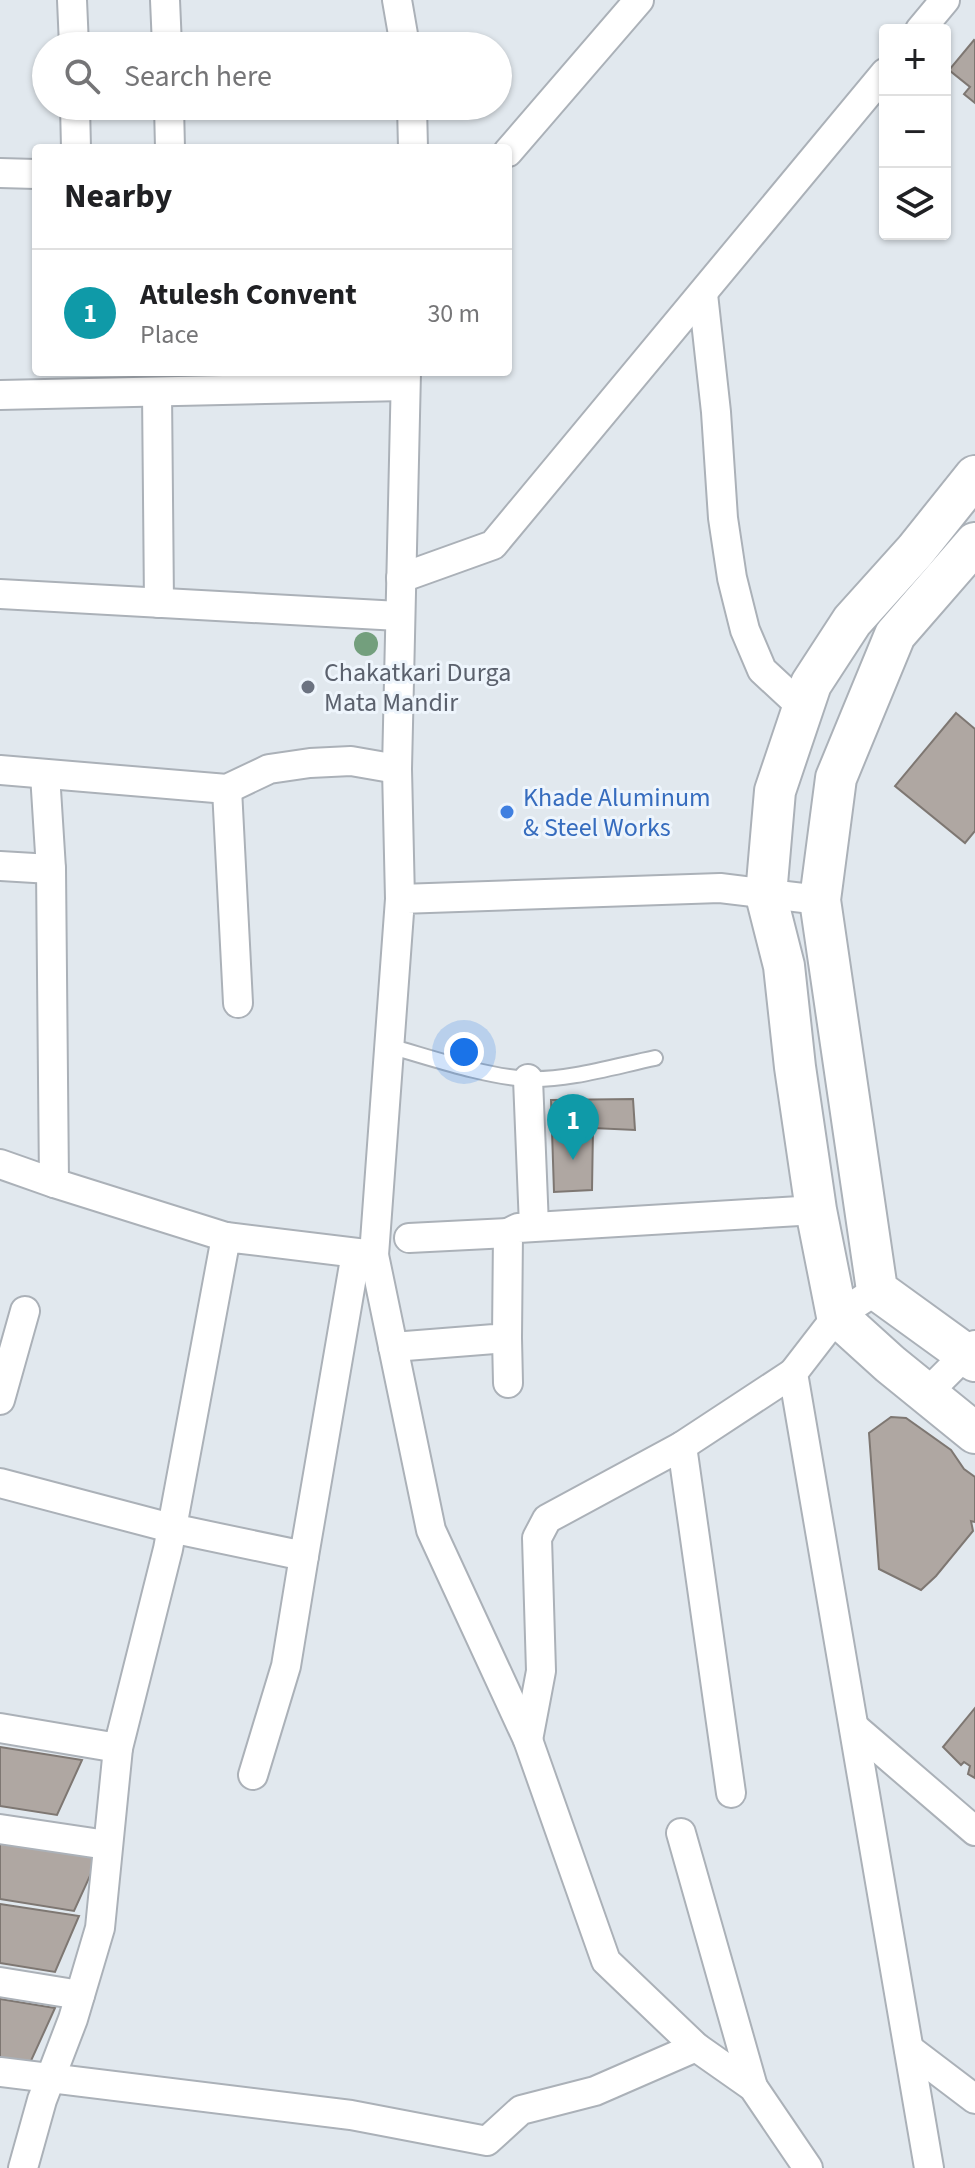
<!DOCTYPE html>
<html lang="en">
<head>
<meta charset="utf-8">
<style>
  body { margin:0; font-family:"Source Sans 3",sans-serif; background:#f6f6f6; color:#202124 }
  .controls { position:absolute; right:24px; top:24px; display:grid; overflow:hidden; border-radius:8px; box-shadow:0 2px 6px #0004 }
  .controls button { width:72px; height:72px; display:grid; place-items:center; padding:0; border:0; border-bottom:2px solid #e0e0e0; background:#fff; color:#202124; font:40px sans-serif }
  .you { position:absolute; left:464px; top:1052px; width:28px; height:28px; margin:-20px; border:6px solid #fff; border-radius:50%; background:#1a73e8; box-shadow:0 0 0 12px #1a73e833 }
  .badge { display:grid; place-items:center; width:52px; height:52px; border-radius:50%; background:#c53636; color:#fff; font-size:26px; font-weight:700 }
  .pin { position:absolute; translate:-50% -66px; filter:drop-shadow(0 2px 4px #0008) }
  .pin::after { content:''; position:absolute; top:42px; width:28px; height:24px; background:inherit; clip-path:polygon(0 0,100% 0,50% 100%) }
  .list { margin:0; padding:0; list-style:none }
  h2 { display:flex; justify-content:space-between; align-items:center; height:104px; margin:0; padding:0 32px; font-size:34px }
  h2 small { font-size:26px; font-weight:400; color:#757577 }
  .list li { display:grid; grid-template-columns:52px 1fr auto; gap:24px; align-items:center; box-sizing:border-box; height:128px; padding:0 32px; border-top:2px solid #e0e0e0 }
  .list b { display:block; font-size:30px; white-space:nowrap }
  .list p { margin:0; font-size:26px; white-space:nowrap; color:#757577 }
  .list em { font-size:26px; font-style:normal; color:#757577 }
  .icon { flex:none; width:44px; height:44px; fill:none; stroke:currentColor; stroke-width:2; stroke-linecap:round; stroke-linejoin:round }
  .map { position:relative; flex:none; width:975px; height:2168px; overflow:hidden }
  .search { position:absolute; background:#fff; box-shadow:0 2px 6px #0004; left:32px; top:32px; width:480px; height:88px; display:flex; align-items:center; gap:20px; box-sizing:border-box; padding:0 28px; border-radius:44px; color:#757577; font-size:30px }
  .panel { position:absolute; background:#fff; box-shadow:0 2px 6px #0004; left:32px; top:144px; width:480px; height:232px; border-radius:8px }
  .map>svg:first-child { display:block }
  .building { fill:#afa7a2; stroke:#7e7772; stroke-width:2 }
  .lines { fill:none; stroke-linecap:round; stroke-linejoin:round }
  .lane-casing { stroke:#abb1b8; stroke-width:18 }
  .street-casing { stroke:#abb1b8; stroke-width:32 }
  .secondary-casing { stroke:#abb1b8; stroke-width:44 }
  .lane { stroke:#fff; stroke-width:14 }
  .street { stroke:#fff; stroke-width:28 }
  .secondary { stroke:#fff; stroke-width:40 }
  .tree { fill:#739f7d }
  .worship-dot { fill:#6b7280; stroke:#eef5fc; stroke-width:3 }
  .shop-dot { fill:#3f7fe0; stroke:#eef5fc; stroke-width:3 }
  .labels { text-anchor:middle; stroke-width:6; stroke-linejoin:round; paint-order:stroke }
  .worship-label { font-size:26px; fill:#5b616d; stroke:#eef5fc; text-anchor:start }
  .shop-label { font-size:26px; fill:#366cbe; stroke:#eef5fc; text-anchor:start }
</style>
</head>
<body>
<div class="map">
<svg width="975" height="2168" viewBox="0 0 975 2168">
  <rect width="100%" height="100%" fill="#e1e8ee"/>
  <g class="building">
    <path d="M974 40 975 41V103L964 94 970 87 949 70Z"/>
    <path d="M956 713 975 729V831L965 843 895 786Z"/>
    <path d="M633 1099 635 1130 593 1128 592 1190 554 1192 551 1100Z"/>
    <path d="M891 1417 906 1418 951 1450 964 1469 975 1477V1522L971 1521 973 1531 936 1576 921 1590 879 1569 869 1433Z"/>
    <path d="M975 1708V1778L968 1774 970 1766 964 1762 961 1765 943 1747Z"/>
    <path d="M0 1747 82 1760 57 1815 0 1806Z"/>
    <path d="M0 1840 99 1856 74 1911 0 1899Z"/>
    <path d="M0 1904 79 1916 55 1972 0 1963Z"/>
    <path d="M0 1999 55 2008 30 2063 0 2058Z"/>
  </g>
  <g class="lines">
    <defs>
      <path id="lane" d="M389 1046C432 1058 483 1076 527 1079 567 1081 616 1066 655 1058"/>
      <g id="street">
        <path d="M72 0 74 46"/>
        <path d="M165 0 167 46"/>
        <path d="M397 0 405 46"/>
        <path d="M920 30 945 0"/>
        <path d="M75 106 76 148"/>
        <path d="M169 106 170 148"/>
        <path d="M412 106 413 148"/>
        <path d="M508 152 639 0"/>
        <path d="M0 173 36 174"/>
        <path d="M703 294 716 412 723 518 732 578 745 630 762 670 803 708"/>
        <path d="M157 392 159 603"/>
        <path d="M0 395 405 386"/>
        <path d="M401 578 493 545 885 73"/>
        <path d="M0 594 399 616"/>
        <path d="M0 770 227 789 269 769 310 763 351 761 397 769"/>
        <path d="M45 774 51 869 54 1183 226 1237"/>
        <path d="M227 789 238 1003"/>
        <path d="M0 866 51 869"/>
        <path d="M400 899 397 769 406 372"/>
        <path d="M528 1079 534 1226"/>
        <path d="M0 1164 54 1183"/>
        <path d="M409 1238 508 1233"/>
        <path d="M374 1255 431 1530 528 1740 606 1961 696 2047 753 2087 808 2168"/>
        <path d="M877 1290 837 1316 793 1373 929 2168"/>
        <path d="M507 1338 508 1383"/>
        <path d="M393 1347 507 1338 508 1233 518 1228 816 1210"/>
        <path d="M926 1394 975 1345"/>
        <path d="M0 1400 25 1311"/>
        <path d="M682 1446 731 1793"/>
        <path d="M0 1483 171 1528 304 1556 356 1253"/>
        <path d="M854 1727 975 1831"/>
        <path d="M0 1728 118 1748 168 1549 226 1237 374 1255 400 899 720 888 820 900"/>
        <path d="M528 1740 541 1671 537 1538 547 1519 682 1446 793 1373"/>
        <path d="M253 1775 286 1666 304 1556"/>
        <path d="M0 1829 107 1845"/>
        <path d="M681 1833 753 2087"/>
        <path d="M0 1982 80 1995"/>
        <path d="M909 2049 975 2099"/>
        <path d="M0 2072 351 2115 487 2141 521 2110 595 2091 696 2047"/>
        <path d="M23 2168 42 2100 73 2019 100 1928 118 1748"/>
      </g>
      <g id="secondary">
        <path d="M975 476 915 551 852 621 811 684 775 791 766 895 784 966 795 1067 816 1210 837 1316 890 1364 975 1433"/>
        <path d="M975 543 895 635 836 778 820 900 877 1290 975 1361"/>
      </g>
    </defs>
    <use href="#lane" class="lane-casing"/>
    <use href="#street" class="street-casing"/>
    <use href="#secondary" class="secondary-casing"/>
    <use href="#lane" class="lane"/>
    <use href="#street" class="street"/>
    <use href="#secondary" class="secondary"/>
  </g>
  <circle class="tree" cx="366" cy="644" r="12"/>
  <circle class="worship-dot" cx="308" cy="687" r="8"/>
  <circle class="shop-dot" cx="507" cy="812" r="8"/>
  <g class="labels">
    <g class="worship-label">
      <text x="324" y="681">Chakatkari Durga<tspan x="324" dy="30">Mata Mandir</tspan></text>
    </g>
    <g class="shop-label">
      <text x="523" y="806">Khade Aluminum<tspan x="523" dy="30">&amp; Steel Works</tspan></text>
    </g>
  </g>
</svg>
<div class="controls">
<button>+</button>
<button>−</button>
<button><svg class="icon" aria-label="layers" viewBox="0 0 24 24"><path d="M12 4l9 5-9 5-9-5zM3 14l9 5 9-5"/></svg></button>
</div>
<div class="you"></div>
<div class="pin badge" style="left:573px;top:1160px;background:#0f9aa8">1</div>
<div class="search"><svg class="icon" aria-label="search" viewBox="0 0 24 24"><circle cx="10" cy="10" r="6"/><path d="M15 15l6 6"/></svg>Search here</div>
<section class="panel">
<h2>Nearby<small></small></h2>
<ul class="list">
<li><span class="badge" style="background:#0f9aa8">1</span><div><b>Atulesh Convent</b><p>Place</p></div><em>30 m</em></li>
</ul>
</section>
</div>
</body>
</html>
